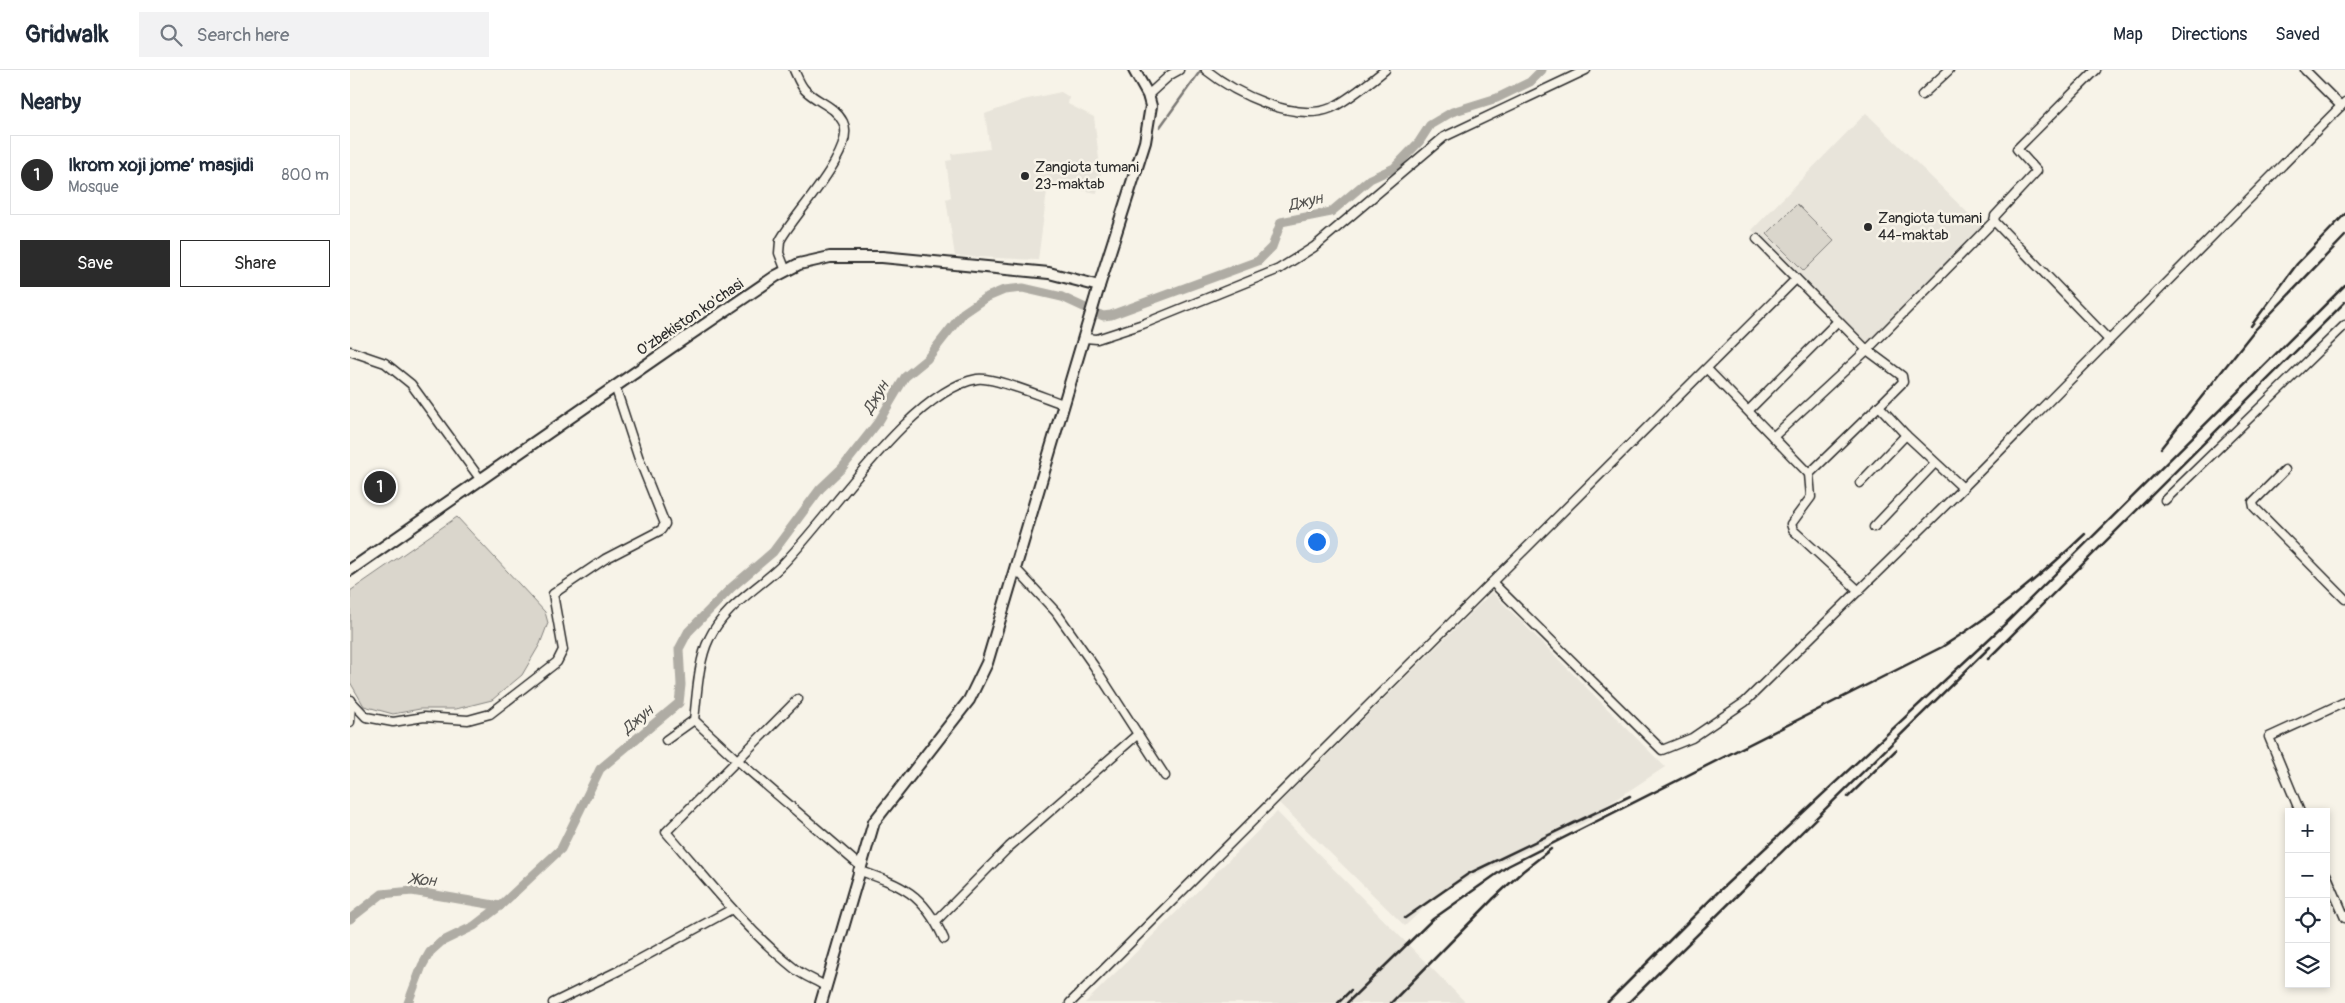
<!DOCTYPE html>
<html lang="en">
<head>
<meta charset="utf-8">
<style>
  body { margin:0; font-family:Pangolin,sans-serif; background:#f2f2f3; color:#1f2937 }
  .controls { position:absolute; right:15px; bottom:15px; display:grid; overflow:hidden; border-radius:0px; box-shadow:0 2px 8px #0003 }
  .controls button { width:45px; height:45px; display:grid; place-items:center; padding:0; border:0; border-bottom:1px solid #e0e1e3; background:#fff; color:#1f2937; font:25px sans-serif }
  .you { position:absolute; left:966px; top:471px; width:18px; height:18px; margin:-12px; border:4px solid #fff; border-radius:50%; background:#1a73e8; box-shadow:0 0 0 8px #1a73e833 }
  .badge { display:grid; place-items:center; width:32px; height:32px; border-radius:50%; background:#2b2b2b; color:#fff; font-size:16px; font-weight:700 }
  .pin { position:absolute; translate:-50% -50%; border:2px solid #fff; box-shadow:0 1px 5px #0006 }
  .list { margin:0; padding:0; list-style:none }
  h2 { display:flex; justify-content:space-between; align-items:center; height:65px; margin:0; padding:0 20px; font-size:21px }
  h2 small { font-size:16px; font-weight:400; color:#747a83 }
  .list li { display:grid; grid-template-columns:32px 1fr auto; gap:15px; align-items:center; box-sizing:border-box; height:80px; margin:0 10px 10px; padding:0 10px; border:1px solid #e0e1e3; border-radius:0px }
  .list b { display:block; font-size:19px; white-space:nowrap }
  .list p { margin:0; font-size:16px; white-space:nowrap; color:#747a83 }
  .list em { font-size:16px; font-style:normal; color:#747a83 }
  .actions { display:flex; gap:10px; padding:15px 20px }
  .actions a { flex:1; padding:11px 0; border:1px solid #2b2b2b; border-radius:0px; text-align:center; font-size:18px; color:#2b2b2b }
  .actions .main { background:#2b2b2b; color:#fff }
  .icon { flex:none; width:28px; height:28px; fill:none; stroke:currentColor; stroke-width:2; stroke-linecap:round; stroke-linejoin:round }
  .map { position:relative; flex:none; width:1995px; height:933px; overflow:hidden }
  header { display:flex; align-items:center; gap:30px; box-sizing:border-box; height:70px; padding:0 25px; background:#fff; border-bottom:1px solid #e0e1e3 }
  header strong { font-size:24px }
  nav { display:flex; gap:28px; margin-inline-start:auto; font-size:18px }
  .search { width:350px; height:45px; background:#f2f2f3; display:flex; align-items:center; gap:12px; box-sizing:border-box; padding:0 18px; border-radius:0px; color:#747a83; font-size:19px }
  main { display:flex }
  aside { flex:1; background:#fff }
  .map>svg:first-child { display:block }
  .built { fill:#e8e4da }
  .green { fill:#dad6cc; stroke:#82807c }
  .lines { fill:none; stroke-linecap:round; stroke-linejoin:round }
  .stream { stroke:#7a7874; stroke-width:2.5 }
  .canal { stroke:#afaca4; stroke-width:9 }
  .minor-casing { stroke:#2b2b2b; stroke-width:11 }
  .major-casing { stroke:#2b2b2b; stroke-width:14 }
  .minor { stroke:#f7f3e8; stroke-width:8 }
  .major { stroke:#f7f3e8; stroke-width:10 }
  .rail { stroke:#2b2b2b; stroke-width:2.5 }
  .poi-dot { fill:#2b2b2b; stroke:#f7f3e8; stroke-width:2 }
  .labels { text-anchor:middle; stroke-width:5; stroke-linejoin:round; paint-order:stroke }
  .poi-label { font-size:15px; fill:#2b2b2b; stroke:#f7f3e8; text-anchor:start }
  .street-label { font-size:15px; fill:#2b2b2b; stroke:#f7f3e8 }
  .water-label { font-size:16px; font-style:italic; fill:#53524f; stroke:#f7f3e8 }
</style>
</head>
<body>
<header>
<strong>Gridwalk</strong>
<div class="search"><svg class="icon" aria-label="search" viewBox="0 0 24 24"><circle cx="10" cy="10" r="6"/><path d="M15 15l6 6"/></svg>Search here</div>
<nav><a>Map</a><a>Directions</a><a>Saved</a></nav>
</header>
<main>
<aside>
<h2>Nearby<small></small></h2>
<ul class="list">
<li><span class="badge">1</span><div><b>Ikrom xoji jome’ masjidi</b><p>Mosque</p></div><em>800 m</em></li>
</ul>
<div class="actions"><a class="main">Save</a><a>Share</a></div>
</aside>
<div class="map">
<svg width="1995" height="933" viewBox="0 0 1995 933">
  <rect width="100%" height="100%" fill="#f7f3e8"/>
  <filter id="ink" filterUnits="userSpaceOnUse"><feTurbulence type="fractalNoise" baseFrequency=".02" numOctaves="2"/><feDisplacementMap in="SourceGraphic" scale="10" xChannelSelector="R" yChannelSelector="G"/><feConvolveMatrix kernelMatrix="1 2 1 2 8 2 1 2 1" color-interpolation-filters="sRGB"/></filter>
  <g filter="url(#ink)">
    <g class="built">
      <path d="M711 22 719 27 718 34 744 47 750 97 752 98 747 123 698 114 688 190 605 186 596 129 601 127 596 91 602 90 601 84 640 79 635 44 673 30Z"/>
      <path d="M1516 43 1627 152 1631 148 1635 153 1517 272 1402 160Z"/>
      <path d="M1142 522 1315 697 1251 739 1252 744 1091 822 1055 856 929 733Z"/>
      <path d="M927 742 1116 933H735Z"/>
    </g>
    <g class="green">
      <path d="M1447 134 1484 171 1454 201 1417 164Z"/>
      <path d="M107 447 195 542 198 553 190 574 172 605 142 630 106 639H70L43 644 14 636 0 612V521Z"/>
    </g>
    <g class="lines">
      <path class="stream" d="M810 57 851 0"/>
      <g class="canal">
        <path d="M0 849 32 824 62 821 150 836"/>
        <path d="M58 933 72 896 80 882 91 872 124 856 150 836 211 779 250 699 329 633 331 615 329 579 338 562 381 518 423 482 470 419 492 398 529 351 555 307 577 289 613 243 635 228 654 220 673 218 712 227 753 246 761 245 908 191 922 177 931 152 981 142 1020 109 1044 98 1069 72 1080 55 1102 42 1147 28 1180 12 1192 0"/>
      </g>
      <defs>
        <g id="minor">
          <path d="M856 0C885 23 944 53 981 38 997 31 1020 12 1035 0"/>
          <path d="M1955 0 1991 36"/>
          <path d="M798 25 820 5 829 0"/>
          <path d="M1572 25 1599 0"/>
          <path d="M1644 151 1759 270"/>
          <path d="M1407 169 1517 280 1552 306 1553 312 1529 336 1556 365 1613 418"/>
          <path d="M436 201 429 183 430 171C442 146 508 80 493 52 484 35 468 33 455 20 450 15 447 6 444 0"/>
          <path d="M735 268 747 269 793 254 929 199 964 177 1094 67 1236 0"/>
          <path d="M0 281 35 293 61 314 131 410"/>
          <path d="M1358 300 1459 404"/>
          <path d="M1399 340 1488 251"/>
          <path d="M1423 367 1517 280 1644 151 1645 146 1687 101 1667 79 1746 0"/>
          <path d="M1935 400 1903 432 1904 437 1995 529"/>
          <path d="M1510 413 1556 365"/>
          <path d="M1815 430 1995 255"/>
          <path d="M1524 457 1585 393"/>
          <path d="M665 498 706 542 744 596 815 706"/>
          <path d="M1143 513 1312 680 1342 668 1395 632 1608 423 1995 32"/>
          <path d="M1509 521 1443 460 1441 454 1461 427 1459 404 1529 336"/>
          <path d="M448 629 316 762C357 809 396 860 445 899 454 906 465 910 475 916"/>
          <path d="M2 632 16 647 43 652 74 647 118 650 140 644 207 592 213 580 203 524 255 489 311 460 315 454 289 389 265 316"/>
          <path d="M344 650 387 690 509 795"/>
          <path d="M0 652 1 630"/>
          <path d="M316 670 344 650C347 626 348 591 359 569 374 537 406 520 430 497 479 449 561 320 627 309 643 306 695 328 713 334"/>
          <path d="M1950 742 1919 667 1995 632"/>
          <path d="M508 800C553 816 573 823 594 869"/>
          <path d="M1976 804 1995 848"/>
          <path d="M586 851 659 777 788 664"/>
          <path d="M203 933 268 901 382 839"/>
          <path d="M720 933 1446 209"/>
        </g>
        <g id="major">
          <path d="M0 500 322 277 426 206 449 194 480 187H532L699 203 749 216"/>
          <path d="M471 933 524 752 619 630 637 593 749 216 795 72 801 36 798 25 784 0"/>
        </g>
      </defs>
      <use href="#minor" class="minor-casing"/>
      <use href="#major" class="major-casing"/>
      <use href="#minor" class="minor"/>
      <use href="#major" class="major"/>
      <g class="rail">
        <path d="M1901 256 1947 194 1995 144"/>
        <path d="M1811 378 1903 262 1995 166"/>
        <path d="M1638 589 1995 232"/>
        <path d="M1498 727 1546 680"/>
        <path d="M1055 848 1118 804 1280 726"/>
        <path d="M988 933 1001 920"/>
        <path d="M997 933 1083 849 1158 796 1592 577C1645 544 1690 507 1735 464"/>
        <path d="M1041 933 1144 828 1173 801 1201 779"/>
        <path d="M1257 933 1368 822 1655 554 1995 215"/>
        <path d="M1278 933 1640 577"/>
      </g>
    </g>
  </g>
  <g class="poi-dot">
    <circle cx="675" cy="106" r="5"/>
    <circle cx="1518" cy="157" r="5"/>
  </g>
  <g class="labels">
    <g class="poi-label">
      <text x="685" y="102">Zangiota tumani<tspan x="685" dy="17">23-maktab</tspan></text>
      <text x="1528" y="153">Zangiota tumani<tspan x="1528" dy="17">44-maktab</tspan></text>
    </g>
    <g class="street-label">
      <text transform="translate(340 247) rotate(-34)" y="5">O'zbekiston ko'chasi</text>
    </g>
    <g class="water-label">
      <text transform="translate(955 131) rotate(-13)" y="6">Джун</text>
      <text transform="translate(525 327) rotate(-59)" y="6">Джун</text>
      <text transform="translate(287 649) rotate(-40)" y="6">Джун</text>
      <text transform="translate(73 809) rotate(5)" y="6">Жон</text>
    </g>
  </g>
</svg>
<div class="controls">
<button>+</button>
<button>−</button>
<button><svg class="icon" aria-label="locate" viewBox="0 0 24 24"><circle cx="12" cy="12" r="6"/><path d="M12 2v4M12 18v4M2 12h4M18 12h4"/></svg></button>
<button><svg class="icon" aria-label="layers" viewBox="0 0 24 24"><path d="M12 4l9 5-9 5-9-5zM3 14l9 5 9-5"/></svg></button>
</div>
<div class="you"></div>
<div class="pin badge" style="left:30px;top:417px">1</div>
</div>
</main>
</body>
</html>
